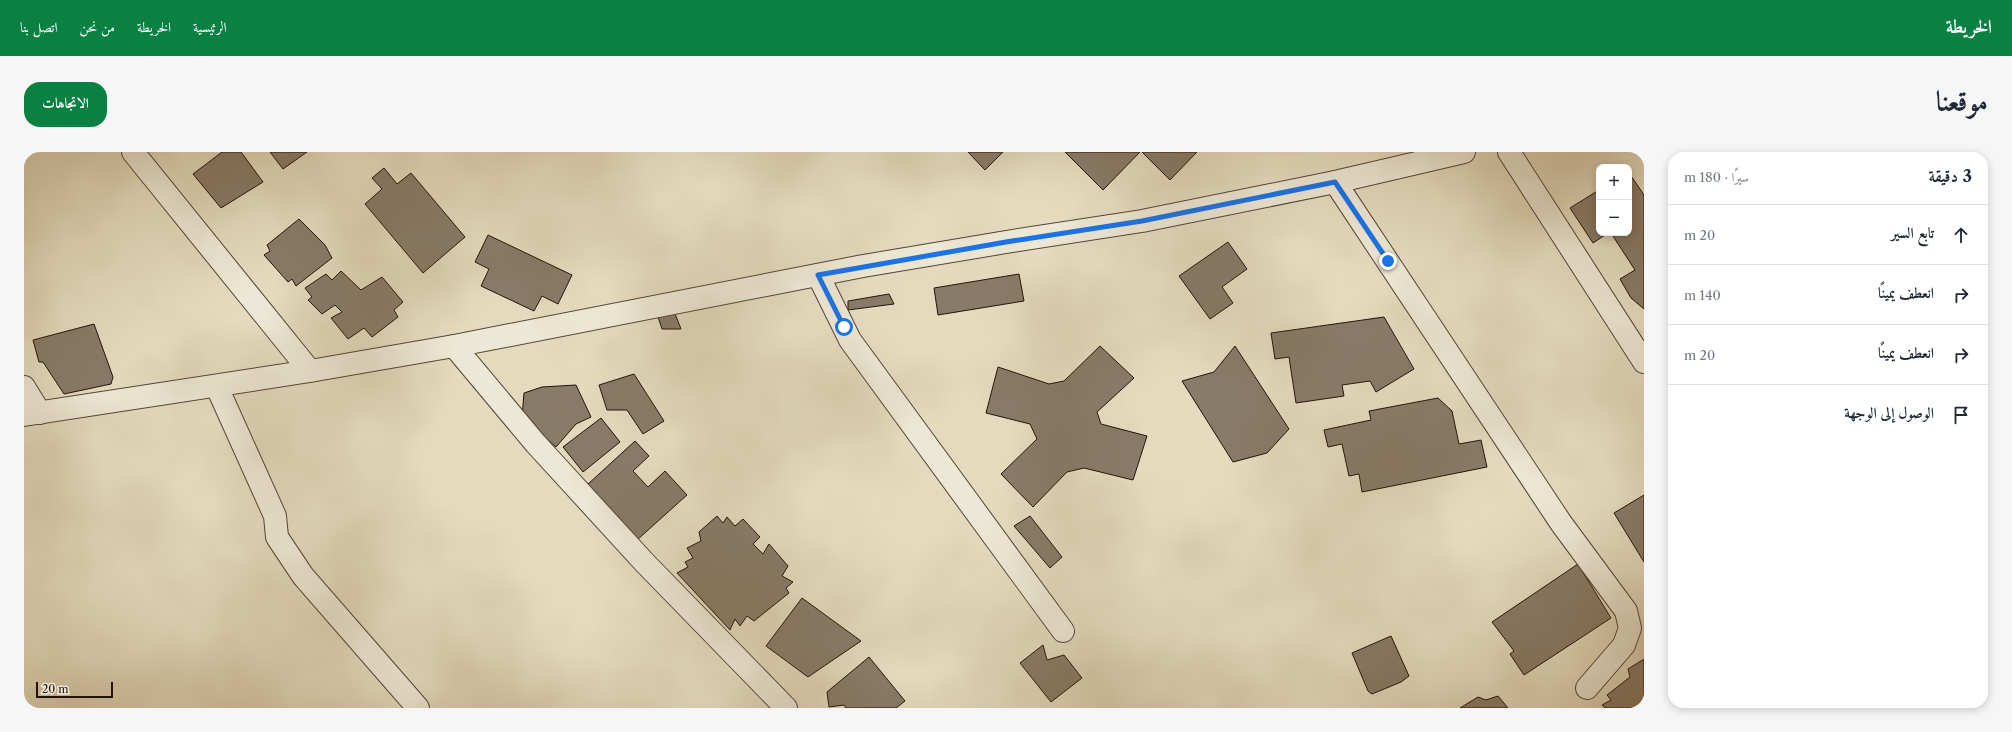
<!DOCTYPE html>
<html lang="ar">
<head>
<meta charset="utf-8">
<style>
  body { margin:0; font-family:"Libre Caslon Text",Amiri,serif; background:#f6f6f7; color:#1f2937; direction:rtl }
  .controls { position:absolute; right:12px; top:12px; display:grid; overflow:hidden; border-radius:8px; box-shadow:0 2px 10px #0003 }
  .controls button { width:36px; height:36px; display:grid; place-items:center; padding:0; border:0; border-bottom:1px solid #e0e1e3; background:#fff; color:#1f2937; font:20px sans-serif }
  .scale { position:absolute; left:12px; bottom:10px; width:77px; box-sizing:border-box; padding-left:4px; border:2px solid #241309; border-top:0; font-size:11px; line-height:14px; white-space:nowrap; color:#241309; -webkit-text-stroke:3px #ede8d5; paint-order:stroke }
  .stop { position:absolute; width:12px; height:12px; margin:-9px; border:3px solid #1a73e8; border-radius:50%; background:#fff }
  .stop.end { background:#1a73e8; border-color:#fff; box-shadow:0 1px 4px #0008 }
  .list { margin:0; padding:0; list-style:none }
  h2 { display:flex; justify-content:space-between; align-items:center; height:52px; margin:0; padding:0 16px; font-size:17px }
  h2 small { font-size:13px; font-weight:400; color:#747a83 }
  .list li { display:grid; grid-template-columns:26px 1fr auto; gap:12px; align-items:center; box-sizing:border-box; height:60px; padding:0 16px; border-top:1px solid #e0e1e3 }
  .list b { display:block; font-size:15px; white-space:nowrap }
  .list em { font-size:13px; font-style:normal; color:#747a83 }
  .icon { flex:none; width:22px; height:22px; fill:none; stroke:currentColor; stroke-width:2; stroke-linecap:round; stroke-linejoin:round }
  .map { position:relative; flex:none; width:1620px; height:556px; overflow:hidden; direction:ltr; border-radius:16px }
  header { display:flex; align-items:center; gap:24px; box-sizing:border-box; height:56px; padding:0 20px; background:#0b8043; color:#fff }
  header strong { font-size:19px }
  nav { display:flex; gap:22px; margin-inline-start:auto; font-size:14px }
  .intro { display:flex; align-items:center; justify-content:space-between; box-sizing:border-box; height:96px; padding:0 24px }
  h1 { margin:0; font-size:28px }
  .button { padding:10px 18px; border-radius:16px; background:#0b8043; color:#fff; font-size:14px; font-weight:700 }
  main { display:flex; gap:24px; padding:0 24px }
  aside { flex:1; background:#fff; border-radius:16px; box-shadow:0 2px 10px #0003 }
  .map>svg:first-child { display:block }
  .building { fill:#887b68; stroke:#241309 }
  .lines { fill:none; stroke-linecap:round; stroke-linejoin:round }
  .minor-casing { stroke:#544536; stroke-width:24 }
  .minor { stroke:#ede8d5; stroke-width:22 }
  .route { stroke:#1a73e8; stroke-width:5 }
</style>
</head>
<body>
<header>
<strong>الخريطة</strong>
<nav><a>الرئيسية</a><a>الخريطة</a><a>من نحن</a><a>اتصل بنا</a></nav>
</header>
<div class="intro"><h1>موقعنا</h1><a class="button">الاتجاهات</a></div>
<main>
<aside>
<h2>3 دقيقة<small>سيرًا · 180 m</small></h2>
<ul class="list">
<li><svg class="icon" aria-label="ahead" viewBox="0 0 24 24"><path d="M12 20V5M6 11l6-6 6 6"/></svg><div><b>تابع السير</b></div><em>20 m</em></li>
<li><svg class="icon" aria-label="right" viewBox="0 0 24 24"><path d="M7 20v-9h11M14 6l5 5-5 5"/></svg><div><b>انعطف يمينًا</b></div><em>140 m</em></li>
<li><svg class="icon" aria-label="right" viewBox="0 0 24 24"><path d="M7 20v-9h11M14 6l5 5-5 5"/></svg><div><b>انعطف يمينًا</b></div><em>20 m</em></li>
<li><svg class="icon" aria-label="arrive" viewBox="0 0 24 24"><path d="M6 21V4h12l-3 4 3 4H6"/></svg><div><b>الوصول إلى الوجهة</b></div></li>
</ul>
</aside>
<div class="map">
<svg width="1620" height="556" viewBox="0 0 1620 556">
  <rect width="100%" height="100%" fill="#e4dbbf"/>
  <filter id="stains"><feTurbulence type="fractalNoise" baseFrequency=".005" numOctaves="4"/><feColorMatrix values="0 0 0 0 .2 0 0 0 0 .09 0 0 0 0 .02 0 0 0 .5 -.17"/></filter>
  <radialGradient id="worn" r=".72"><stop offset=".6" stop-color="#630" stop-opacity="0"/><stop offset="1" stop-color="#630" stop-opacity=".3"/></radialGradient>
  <g class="building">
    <path d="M198 0H217L239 30 197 56 169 22Z"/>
    <path d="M246 0H283L259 17Z"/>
    <path d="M944 0H979L961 18Z"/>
    <path d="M1041 0H1116L1079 38Z"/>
    <path d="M1118 0H1173L1146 28Z"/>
    <path d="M360 16 373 32 387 21 441 85 399 121 341 52 358 37 348 26Z"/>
    <path d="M1605 21 1620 43V157L1607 146 1596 127 1611 118 1587 81H1605Z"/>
    <path d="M1575 38V81H1584L1569 91 1546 56Z"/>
    <path d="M275 67 301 93 308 106 272 134 268 127 264 130 240 103 246 99 243 93Z"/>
    <path d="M464 83 548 123 534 152 518 144 510 159 457 134 465 117 451 110Z"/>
    <path d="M1204 90 1223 117 1198 135 1209 151 1186 167 1155 124Z"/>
    <path d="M317 119 337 138 358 125 379 150 370 158 374 165 348 185 340 176 324 187 307 166 318 160 311 153 298 162 284 148 288 145 281 136 302 122 308 128Z"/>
    <path d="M995 122 1000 149 914 163 910 136Z"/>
    <path d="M865 142 870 152 824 158V149Z"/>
    <path d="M650 159 657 177H638L634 165Z"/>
    <path d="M1360 165 1390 217 1352 240 1346 229 1318 233 1320 244 1272 251 1265 205 1251 207 1247 181Z"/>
    <path d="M70 172 89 225 87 232 40 242 19 210H15L9 188Z"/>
    <path d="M1076 194 1110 226 1073 260 1077 272 1123 284 1109 328 1060 316 1043 320 1009 355 977 322 1013 287 1006 272 962 261 974 215 1025 232 1040 229Z"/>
    <path d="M1211 194 1265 277 1243 301 1209 310 1158 229 1190 220Z"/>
    <path d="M610 222 640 269 619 282 603 258H583L575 233Z"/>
    <path d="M552 233 567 265 552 272 532 295 498 265 500 241 518 235Z"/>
    <path d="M1414 246 1428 259 1435 292 1457 288 1463 315 1338 340 1335 322 1325 324 1318 292 1304 295 1300 278 1347 268 1345 259Z"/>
    <path d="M577 266 596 290 559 320 539 295Z"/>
    <path d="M611 289 625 304 609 319 624 335 641 319 663 343 613 388 563 333Z"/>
    <path d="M1620 343V410L1590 361Z"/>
    <path d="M693 364 699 371 703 365 711 374 719 367 736 385 729 392 739 402 745 392 764 414 758 424 769 430 762 436 765 441 730 469 723 464 716 474 711 467 706 478 653 421 664 415 661 410 669 406 663 396 677 389 675 380Z"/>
    <path d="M1006 364 1038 405 1026 416 990 374Z"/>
    <path d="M1554 412 1587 466 1500 523 1486 502 1490 499 1468 470Z"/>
    <path d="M778 446 837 489 784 525 742 494Z"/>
    <path d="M1367 484 1385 524 1377 530 1348 542 1344 539 1328 501Z"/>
    <path d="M1019 493 1023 508 1040 503 1058 526 1027 550 996 511Z"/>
    <path d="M845 505 881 549 872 556H822L820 553 805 555 803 540Z"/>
    <path d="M1620 507V556H1581L1578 553 1587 548 1583 543 1606 525 1604 517Z"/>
    <path d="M1474 544 1484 556H1436L1454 545 1462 548Z"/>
  </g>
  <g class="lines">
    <defs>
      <g id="minor">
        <path d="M109 0 286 219"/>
        <path d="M1485 0 1620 210"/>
        <path d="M1311 30 1537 371 1602 459 1606 476 1600 493 1563 536"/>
        <path d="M794 123 826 188 1039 479"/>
        <path d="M430 194 512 292 620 410 762 556"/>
        <path d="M0 235 16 261"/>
        <path d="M193 235 251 364 253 385 279 424 394 556"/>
        <path d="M0 263 286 219 430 194 839 114 982 90 1118 69 1311 30 1440 0"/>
      </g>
    </defs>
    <use href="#minor" class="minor-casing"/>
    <use href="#minor" class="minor"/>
  </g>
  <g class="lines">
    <path class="route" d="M820 175 794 123 982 90 1118 69 1311 30 1364 109"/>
  </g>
  <rect width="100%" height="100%" filter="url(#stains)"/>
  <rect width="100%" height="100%" fill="url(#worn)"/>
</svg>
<div class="controls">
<button>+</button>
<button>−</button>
</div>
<div class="scale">20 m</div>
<div class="stop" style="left:820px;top:175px"></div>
<div class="stop end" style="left:1364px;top:109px"></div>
</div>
</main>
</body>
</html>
